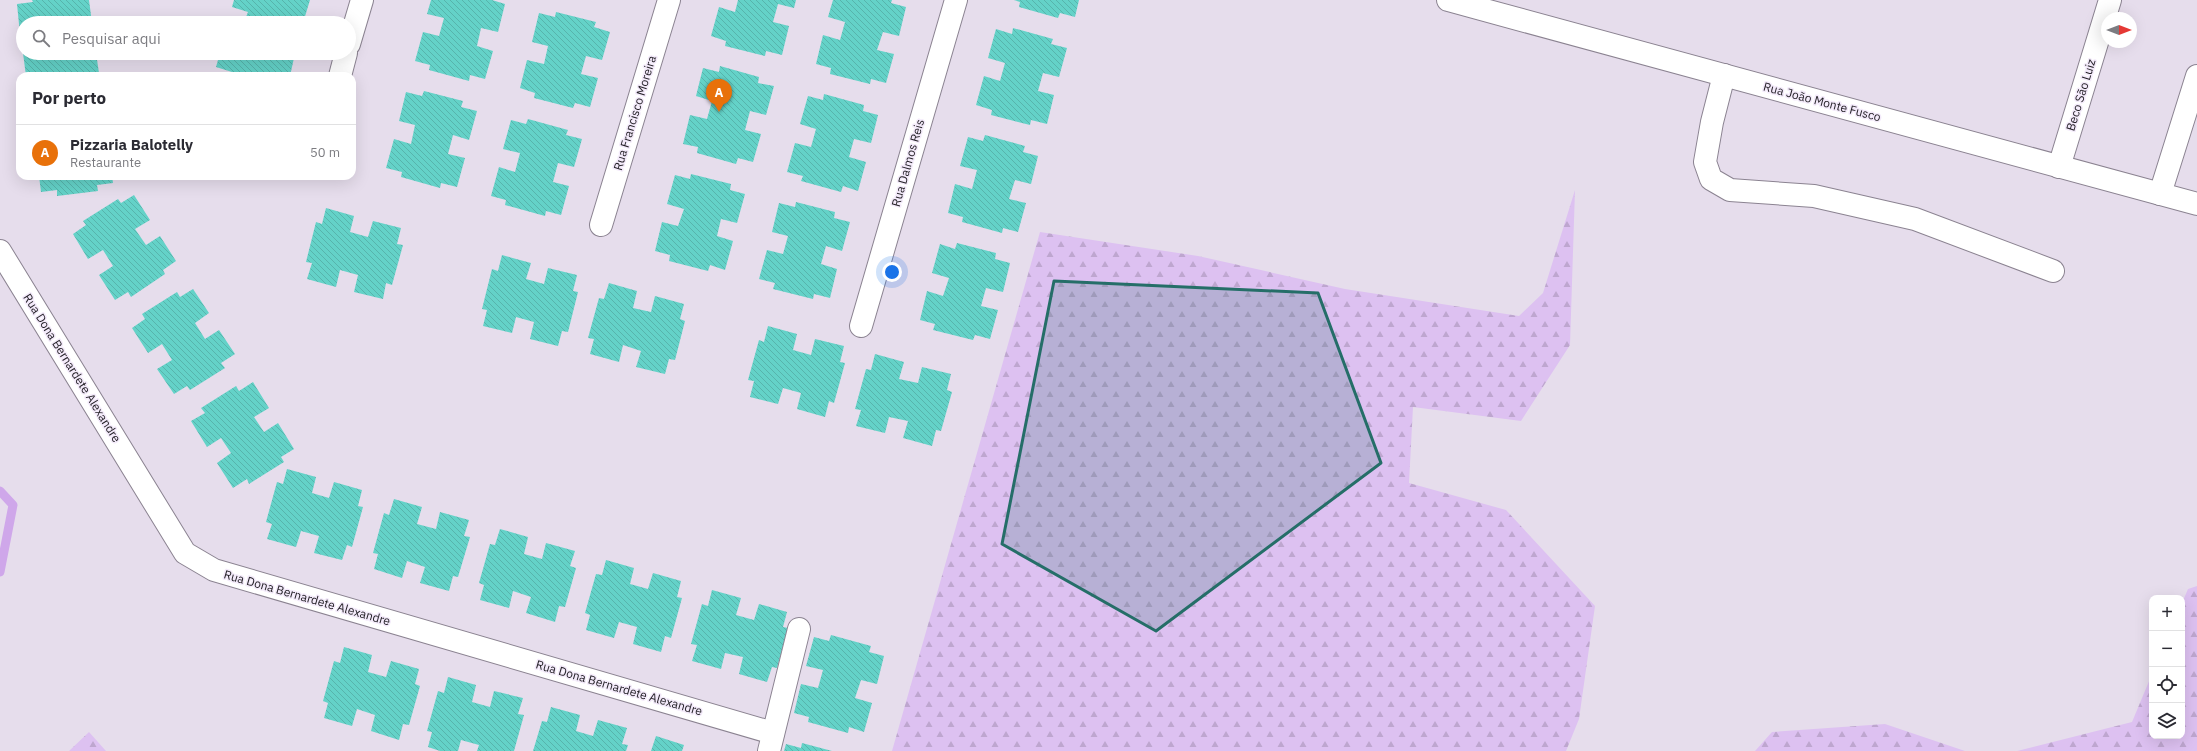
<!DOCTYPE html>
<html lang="pt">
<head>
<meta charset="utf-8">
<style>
  body { margin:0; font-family:"IBM Plex Sans",sans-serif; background:#f2f2f3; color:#2b2b33 }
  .controls { position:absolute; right:12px; bottom:12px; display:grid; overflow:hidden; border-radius:8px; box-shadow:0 4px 16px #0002 }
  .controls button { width:36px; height:36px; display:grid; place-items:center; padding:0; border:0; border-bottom:1px solid #e1e1e2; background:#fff; color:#2b2b33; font:20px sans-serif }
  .compass { position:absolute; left:2101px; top:12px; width:36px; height:36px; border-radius:50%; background:#fff; box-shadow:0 4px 16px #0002; rotate:90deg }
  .you { position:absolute; left:892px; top:272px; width:14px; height:14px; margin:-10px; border:3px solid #fff; border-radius:50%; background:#1a73e8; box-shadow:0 0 0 6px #1a73e833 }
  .badge { display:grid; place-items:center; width:26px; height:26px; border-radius:50%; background:#1a73e8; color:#fff; font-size:13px; font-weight:700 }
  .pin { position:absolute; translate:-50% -33px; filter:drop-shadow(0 1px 2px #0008) }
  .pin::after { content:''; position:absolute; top:21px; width:14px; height:12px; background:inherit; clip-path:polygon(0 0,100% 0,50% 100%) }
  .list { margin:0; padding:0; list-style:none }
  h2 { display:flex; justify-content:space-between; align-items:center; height:52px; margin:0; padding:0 16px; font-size:17px }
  h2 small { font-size:13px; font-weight:400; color:#7c7c81 }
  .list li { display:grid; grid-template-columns:26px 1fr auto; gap:12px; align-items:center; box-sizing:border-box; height:56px; padding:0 16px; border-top:1px solid #e1e1e2 }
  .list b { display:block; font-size:15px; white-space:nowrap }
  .list p { margin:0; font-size:13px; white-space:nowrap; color:#7c7c81 }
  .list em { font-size:13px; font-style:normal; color:#7c7c81 }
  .icon { flex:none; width:22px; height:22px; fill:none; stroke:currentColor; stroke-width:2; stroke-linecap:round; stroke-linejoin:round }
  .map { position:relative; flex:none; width:2197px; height:751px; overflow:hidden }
  .search { position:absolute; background:#fff; box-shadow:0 4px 16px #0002; left:16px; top:16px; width:340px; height:44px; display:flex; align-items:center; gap:10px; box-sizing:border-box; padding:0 14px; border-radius:22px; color:#7c7c81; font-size:15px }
  .panel { position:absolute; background:#fff; box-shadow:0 4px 16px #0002; left:16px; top:72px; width:340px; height:108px; border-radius:12px }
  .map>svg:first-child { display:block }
  .forest { fill:url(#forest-firs) }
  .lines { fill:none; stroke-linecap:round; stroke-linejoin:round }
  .stream { stroke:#cfa7ea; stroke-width:9 }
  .building { fill:url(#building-back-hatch) }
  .minor-casing { stroke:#8b8391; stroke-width:24 }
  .minor { stroke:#fff; stroke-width:22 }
  .marked { fill:#256e68; fill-opacity:0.2; stroke:#256e68; stroke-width:3; stroke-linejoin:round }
  .labels { text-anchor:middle; stroke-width:3; stroke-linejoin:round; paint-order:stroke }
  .street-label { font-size:12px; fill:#242127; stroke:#f3eafa }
</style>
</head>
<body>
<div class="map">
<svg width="2197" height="751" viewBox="0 0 2197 751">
  <defs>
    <pattern id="forest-firs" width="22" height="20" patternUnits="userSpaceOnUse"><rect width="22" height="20" fill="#ddc1f1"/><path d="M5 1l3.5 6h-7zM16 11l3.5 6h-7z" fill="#bea6cf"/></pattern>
    <pattern id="building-back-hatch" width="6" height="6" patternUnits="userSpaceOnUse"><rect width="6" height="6" fill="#64d2c8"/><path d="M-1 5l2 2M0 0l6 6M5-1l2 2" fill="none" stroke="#57b4ac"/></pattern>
  </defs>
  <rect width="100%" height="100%" fill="#e6ddec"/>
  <g class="forest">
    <path d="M1575 190 1570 345 1521 421 1413 407 1409 483 1506 510 1595 606 1579 719 1566 751H892L1040 232 1198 256 1345 289 1519 316 1543 293Z"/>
    <path d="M2197 586V751H2017L2132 722 2152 674V736H2182V603L2188 589Z"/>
    <path d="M1885 724 1965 751H1755L1772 732Z"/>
    <path d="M89 732 106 751H69Z"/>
  </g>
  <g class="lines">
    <path class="stream" d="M0 491 13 505 0 572"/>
  </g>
  <g class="building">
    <path d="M32 0H89L92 23H23V33L20 34 17 4 33 2Z"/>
    <path d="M234 0H310L303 23H269L246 17 248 12 232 7Z"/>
    <path d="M431 0H492L505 4 498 32 481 28 477 46 493 51 485 79 470 75 469 81 429 70 430 65 415 61 423 32 439 36 444 18 427 14Z"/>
    <path d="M738 0H796L794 8 778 4 773 22 789 26 782 55 766 51 765 56 725 46 726 41 711 36 719 7 735 12Z"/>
    <path d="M833 0H892L891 3 906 7 899 36 883 32 877 50 894 54 886 83 871 79 870 84 830 74 831 68 816 64 823 35 840 40 845 22 828 17Z"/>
    <path d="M1014 0H1079L1075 17 1060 13 1058 18 1019 7 1020 2Z"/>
    <path d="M556 12 596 22 594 27 610 32 602 60 586 56 581 74 598 78 590 107 575 103 573 108 534 98 535 93 520 88 527 60 544 64 548 46 532 42 539 13 555 17Z"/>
    <path d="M1013 28 1053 39 1051 44 1067 48 1059 77 1043 73 1038 91 1054 95 1047 124 1031 120 1030 125 991 115 992 110 976 105 984 76 1000 81 1005 63 988 58 996 29 1012 34Z"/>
    <path d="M23 53H96L99 73 83 76H26Z"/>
    <path d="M220 53H279L294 58 290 76H231L232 72 216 67Z"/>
    <path d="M720 66 759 77 758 83 774 86 766 115 750 111 745 130 761 134 753 162 738 158 736 164 697 153 698 147 683 144 690 115 707 119 712 101 696 96 703 68 719 72Z"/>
    <path d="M424 91 463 101 461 107 477 111 469 140 453 135 448 154 465 158 457 187 441 183 440 188 401 177 402 172 386 168 394 139 411 144 415 125 399 121 406 92 422 96Z"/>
    <path d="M824 94 864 105 863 111 878 115 871 143 854 139 849 157 866 162 858 191 843 186 841 192 801 181 803 176 787 172 795 143 811 147 816 129 800 124 808 96 823 100Z"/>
    <path d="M528 119 568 130 566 135 582 139 574 167 558 163 553 182 569 186 561 215 546 211 545 216 505 205 506 200 491 196 499 167 515 172 520 153 503 149 511 120 526 124Z"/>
    <path d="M985 135 1025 146 1023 152 1038 156 1031 184 1015 180 1009 199 1026 203 1018 232 1003 228 1002 233 962 222 963 217 948 213 955 184 972 189 977 170 960 166 968 137 983 141Z"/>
    <path d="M691 174 731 184 730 190 745 194 737 223 721 219 717 236 733 241 725 270 710 265 708 271 669 261 670 255 655 251 662 222 678 226 684 209 667 204 675 175 690 179Z"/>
    <path d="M39 176H112L113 183 97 185 98 191 57 196V190L41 192Z"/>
    <path d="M134 195 150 220 135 229 146 245 160 236 176 261 163 270 165 274 131 297 128 292 115 300 99 275 113 266 103 250 88 259 73 234 86 225 83 221 118 199 121 203Z"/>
    <path d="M796 202 835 212 834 218 850 222 842 251 826 246 821 264 837 269 830 298 814 294 813 299 773 289 775 283 759 279 767 250 783 254 788 236 772 232 779 203 795 207Z"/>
    <path d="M326 208 354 216 350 232 368 237 373 221 401 228 397 244 403 245 392 285 386 283 383 299 354 292 358 275 340 270 336 287 307 279 312 263 306 262 316 222 322 224Z"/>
    <path d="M957 243 996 253 995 259 1010 263 1003 292 986 288 981 306 998 310 990 339 975 335 973 340 933 330 935 324 920 320 927 291 943 296 949 278 932 273 940 244 955 249Z"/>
    <path d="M502 255 531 263 526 279 544 284 548 268 577 275 573 291 578 292 568 332 562 331 558 346 530 339 534 322 516 317 512 333 483 326 487 310 482 309 492 269 498 271Z"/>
    <path d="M609 283 637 291 633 308 651 312 655 296 684 304 680 319 685 321 675 360 669 359 665 374 636 367 641 351 623 345 619 362 590 354 594 339 588 338 599 298 604 299Z"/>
    <path d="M193 289 209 313 195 323 205 339 219 330 235 354 221 363 225 368 190 390 187 386 174 394 157 369 172 360 162 344 148 353 132 328 145 319 142 314 177 292 180 297Z"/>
    <path d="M768 326 797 334 793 350 811 355 815 339 844 346 840 362 845 363 834 403 829 401 825 417 797 409 801 393 783 388 778 404 750 397 754 381 748 380 759 340 764 342Z"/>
    <path d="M875 354 904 362 899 379 918 383 922 367 951 374 947 390 952 392 941 431 936 430 932 446 903 438 908 421 889 417 885 433 856 426 861 410 855 409 866 369 871 370Z"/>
    <path d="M253 382 269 408 254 417 264 432 278 423 294 449 281 457 284 462 249 484 247 479 233 488 217 463 231 453 221 438 207 447 191 421 205 413 201 408 236 386 239 391Z"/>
    <path d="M287 469 316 477 312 493 329 498 334 482 362 490 358 506 363 507 352 547 347 545 342 560 314 553 319 536 301 531 296 547 267 539 272 524 266 522 277 482 283 484Z"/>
    <path d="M394 499 422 507 417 524 436 529 440 512 469 520 464 536 470 537 458 577 453 576 449 591 420 583 425 567 407 561 402 578 374 569 378 554 373 553 384 513 389 515Z"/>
    <path d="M500 529 528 537 524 554 542 559 546 543 575 551 570 566 576 568 565 607 559 606 555 622 526 613 531 597 513 591 509 608 480 600 484 585 479 583 490 544 495 545Z"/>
    <path d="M606 560 634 568 630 584 648 589 653 573 681 581 677 597 682 598 671 638 665 636 661 652 633 644 637 627 619 622 614 638 586 630 590 615 585 613 596 574 602 575Z"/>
    <path d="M712 590 741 598 736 615 754 620 759 604 787 612 783 627 788 628 777 668 772 667 767 682 739 674 743 657 725 653 721 669 692 661 697 645 691 644 702 604 708 606Z"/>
    <path d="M831 635 871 646 869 652 884 656 877 684 861 680 855 698 872 703 864 732 849 727 848 733 808 722 809 717 794 713 801 684 818 688 823 670 806 666 814 637 829 641Z"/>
    <path d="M344 647 372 655 368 672 386 677 391 661 419 669 415 684 420 686 409 725 403 724 399 740 371 731 375 715 357 709 352 726 324 718 328 703 323 701 334 661 340 663Z"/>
    <path d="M448 677 476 685 472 702 490 707 494 691 523 698 518 714 524 715 514 751H477L479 745 461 740 458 751H440L428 747 432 732 427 731 438 691 444 693Z"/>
    <path d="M551 707 580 715 576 731 593 736 598 720 627 728 622 744 628 745 626 751H533L542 721 547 722Z"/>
    <path d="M656 736 684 745 682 751H651Z"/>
    <path d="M802 743 832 751H784L786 744 801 748Z"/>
  </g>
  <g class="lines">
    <defs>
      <g id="minor">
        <path d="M1448 0 2197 204"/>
        <path d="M349 44 362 0"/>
        <path d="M1724 75 1712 122 1705 162 1711 179 1730 190 1814 196 1915 219 2053 271"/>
        <path d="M340 76 346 53"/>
        <path d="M2059 167 2110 0"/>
        <path d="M2160 194 2197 76"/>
        <path d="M601 225 669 0"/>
        <path d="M0 251 185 553 214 570 773 733"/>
        <path d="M861 326 956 0"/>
        <path d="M769 751 799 629"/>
      </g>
    </defs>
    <use href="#minor" class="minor-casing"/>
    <use href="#minor" class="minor"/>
  </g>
  <path class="marked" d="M1054 281 1318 293 1381 463 1156 631 1002 544Z"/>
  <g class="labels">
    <g class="street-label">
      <text transform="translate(2081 95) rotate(-73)" y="4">Beco São Luiz</text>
      <text transform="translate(1822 102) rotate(15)" y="4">Rua João Monte Fusco</text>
      <text transform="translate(635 113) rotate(-73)" y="4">Rua Francisco Moreira</text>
      <text transform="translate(908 163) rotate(-74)" y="4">Rua Dalmos Reis</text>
      <text transform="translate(72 368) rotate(58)" y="4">Rua Dona Bernardete Alexandre</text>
      <text transform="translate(307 598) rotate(16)" y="4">Rua Dona Bernardete Alexandre</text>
      <text transform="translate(619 688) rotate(16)" y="4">Rua Dona Bernardete Alexandre</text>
    </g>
  </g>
</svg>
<div class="controls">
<button>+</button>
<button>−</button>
<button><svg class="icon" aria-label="locate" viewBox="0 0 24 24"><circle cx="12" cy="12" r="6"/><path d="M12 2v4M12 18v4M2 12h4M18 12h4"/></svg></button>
<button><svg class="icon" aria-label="layers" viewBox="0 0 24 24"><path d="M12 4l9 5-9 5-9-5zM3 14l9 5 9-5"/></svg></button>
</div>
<svg class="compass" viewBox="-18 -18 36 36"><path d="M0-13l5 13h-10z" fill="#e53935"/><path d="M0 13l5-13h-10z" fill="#7c7c81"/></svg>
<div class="you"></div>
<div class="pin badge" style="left:719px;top:112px;background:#e8710a">A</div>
<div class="search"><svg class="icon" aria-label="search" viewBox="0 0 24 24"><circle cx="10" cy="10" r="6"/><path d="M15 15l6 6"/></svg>Pesquisar aqui</div>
<section class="panel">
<h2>Por perto<small></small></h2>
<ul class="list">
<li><span class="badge" style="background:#e8710a">A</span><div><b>Pizzaria Balotelly</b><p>Restaurante</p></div><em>50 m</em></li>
</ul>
</section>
</div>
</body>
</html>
